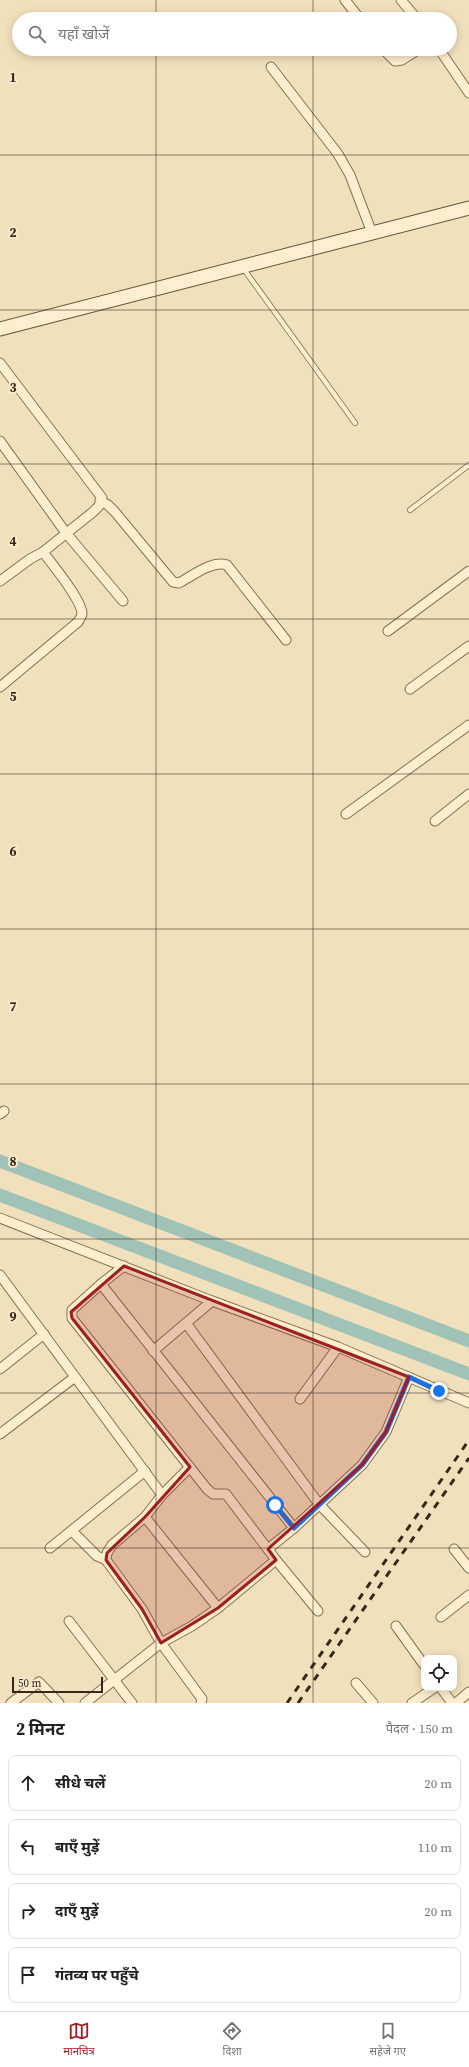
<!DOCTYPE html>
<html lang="hi">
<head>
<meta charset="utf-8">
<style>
  body { margin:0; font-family:"Source Serif 4","Noto Sans Devanagari",serif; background:#f2f2f2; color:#202124 }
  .controls { position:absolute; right:12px; bottom:12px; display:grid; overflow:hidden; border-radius:8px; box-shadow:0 2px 10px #0003 }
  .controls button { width:36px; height:36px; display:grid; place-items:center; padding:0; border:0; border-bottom:1px solid #e0e0e0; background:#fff; color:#202124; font:20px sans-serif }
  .scale { position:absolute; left:12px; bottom:10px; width:91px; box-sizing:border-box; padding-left:4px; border:2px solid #38281a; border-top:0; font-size:11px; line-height:14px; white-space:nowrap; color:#38281a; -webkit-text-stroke:3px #f8eacc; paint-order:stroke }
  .stop { position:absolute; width:12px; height:12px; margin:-9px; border:3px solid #1a73e8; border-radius:50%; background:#fff }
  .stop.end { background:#1a73e8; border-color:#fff; box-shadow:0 1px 4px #0008 }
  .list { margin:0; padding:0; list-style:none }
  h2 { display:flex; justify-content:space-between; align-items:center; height:52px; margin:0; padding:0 16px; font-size:17px }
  h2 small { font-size:13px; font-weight:400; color:#757577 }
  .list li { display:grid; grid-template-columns:26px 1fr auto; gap:12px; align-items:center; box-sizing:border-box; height:56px; margin:0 8px 8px; padding:0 8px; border:1px solid #e0e0e0; border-radius:8px }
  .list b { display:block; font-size:15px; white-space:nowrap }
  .list em { font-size:13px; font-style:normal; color:#757577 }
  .icon { flex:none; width:22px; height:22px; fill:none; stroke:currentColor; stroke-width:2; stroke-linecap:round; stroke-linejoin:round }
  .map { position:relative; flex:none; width:469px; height:1703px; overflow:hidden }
  .search { position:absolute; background:#fff; box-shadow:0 2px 10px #0003; left:12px; right:12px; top:12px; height:44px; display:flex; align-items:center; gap:10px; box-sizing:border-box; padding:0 14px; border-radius:22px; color:#757577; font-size:15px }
  .sheet { height:308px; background:#fff }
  nav { display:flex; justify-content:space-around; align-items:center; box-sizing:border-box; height:56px; border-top:1px solid #e0e0e0; background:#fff; font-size:11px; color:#757577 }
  nav a { display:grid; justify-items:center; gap:2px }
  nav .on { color:#9e1f23 }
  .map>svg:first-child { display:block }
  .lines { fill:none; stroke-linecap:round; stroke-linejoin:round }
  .canal { stroke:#a0c2b7; stroke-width:13 }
  .lane-casing { stroke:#8a7054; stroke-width:6 }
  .street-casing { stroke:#8a7054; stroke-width:11 }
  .secondary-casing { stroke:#6c5137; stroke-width:15 }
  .lane { stroke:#fceecf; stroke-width:4.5 }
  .street { stroke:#fceecf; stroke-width:9 }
  .secondary { stroke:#fceecf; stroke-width:13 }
  .rail { stroke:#38281a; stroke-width:3; stroke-dasharray:7 7; stroke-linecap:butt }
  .route { stroke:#1a73e8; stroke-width:5 }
  .marked { fill:#9e1f23; fill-opacity:0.2; stroke:#9e1f23; stroke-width:3; stroke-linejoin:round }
  .grid { fill:none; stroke:#38281a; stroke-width:1; stroke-opacity:0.55 }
  .grid-label { font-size:13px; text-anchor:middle; font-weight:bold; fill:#38281a; stroke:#f8eacc; stroke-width:4; stroke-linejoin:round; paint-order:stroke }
</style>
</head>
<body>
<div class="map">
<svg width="469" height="1703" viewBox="0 0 469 1703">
  <rect width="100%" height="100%" fill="#f1e0bc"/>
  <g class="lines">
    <g class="canal">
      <path d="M0 1161 469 1341"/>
      <path d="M0 1195 469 1374"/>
    </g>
    <defs>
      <g id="lane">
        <path d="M243 268 355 423"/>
        <path d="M410 510 469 465"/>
      </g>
      <g id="street">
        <path d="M345 0 360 19"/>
        <path d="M401 0 417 19"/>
        <path d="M383 49 395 61 402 60 419 49"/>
        <path d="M439 49 469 93"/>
        <path d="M271 67 338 154 350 175 372 233"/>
        <path d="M0 363 102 498 99 506 93 512 43 552 30 559 0 581"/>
        <path d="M0 441 66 533 123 601"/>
        <path d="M100 501 108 505 115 512 173 582 179 583C192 576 212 560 227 565L286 640"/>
        <path d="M388 631 469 571"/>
        <path d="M0 687 78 622C79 620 82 616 82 614 82 600 52 564 43 552"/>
        <path d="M410 689 469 646"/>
        <path d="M346 814 469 725"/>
        <path d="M435 821 469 794"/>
        <path d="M0 1114 4 1111"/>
        <path d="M0 1218 212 1301 338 1347 469 1403"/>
        <path d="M124 1266 101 1284 294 1528"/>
        <path d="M0 1275 162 1495"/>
        <path d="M101 1284 72 1310V1318L207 1489 213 1494H226L276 1560 318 1611"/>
        <path d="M186 1323 319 1504 365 1552"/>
        <path d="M153 1351 212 1301"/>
        <path d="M0 1369 44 1334"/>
        <path d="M300 1399 338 1347"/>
        <path d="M0 1434 75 1377"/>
        <path d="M190 1467 162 1495 145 1517 112 1545 107 1553 106 1560 142 1609 161 1643 202 1699 201 1703"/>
        <path d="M145 1517 218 1608"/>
        <path d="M72 1531 97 1556 106 1560"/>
        <path d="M50 1548 145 1471"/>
        <path d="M268 1549 294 1528 362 1465 386 1432 409 1377"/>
        <path d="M454 1549 469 1568"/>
        <path d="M441 1617 469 1595"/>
        <path d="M69 1621 132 1703"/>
        <path d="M396 1626 424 1665"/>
        <path d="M356 1683 373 1703"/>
        <path d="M441 1688 452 1703"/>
        <path d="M11 1703 39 1682 59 1703"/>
        <path d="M85 1703 161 1643 192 1626 218 1608 276 1560"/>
        <path d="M412 1703 434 1688"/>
        <path d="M456 1703 469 1692"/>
      </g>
      <path id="secondary" d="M0 329 469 208"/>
    </defs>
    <use href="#lane" class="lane-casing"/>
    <use href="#street" class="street-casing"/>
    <use href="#secondary" class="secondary-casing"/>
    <use href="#lane" class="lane"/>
    <use href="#street" class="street"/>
    <use href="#secondary" class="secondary"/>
    <g class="rail">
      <path d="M287 1703 469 1440"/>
      <path d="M298 1703 469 1458"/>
    </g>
  </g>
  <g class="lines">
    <path class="route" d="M275 1505 294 1528 362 1465 386 1432 409 1377 439 1391"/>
  </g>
  <path class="marked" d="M124 1266 409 1377 386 1432 362 1465 268 1549 276 1560 218 1608 161 1643 142 1609 106 1560 107 1553 145 1517 190 1467 72 1318 71 1312Z"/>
  <path class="grid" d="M156 0V19M313 0V19M156 49V1703M313 49V1703M0 155H469M0 310H469M0 464H469M0 619H469M0 774H469M0 929H469M0 1084H469M0 1239H469M0 1393H469M0 1548H469"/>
  <g class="grid-label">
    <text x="13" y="82">1</text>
    <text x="13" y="237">2</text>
    <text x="13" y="392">3</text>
    <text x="13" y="546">4</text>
    <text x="13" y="701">5</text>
    <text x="13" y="856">6</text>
    <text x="13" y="1011">7</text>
    <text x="13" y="1166">8</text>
    <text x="13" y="1321">9</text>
  </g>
</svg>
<div class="controls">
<button><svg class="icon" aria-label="locate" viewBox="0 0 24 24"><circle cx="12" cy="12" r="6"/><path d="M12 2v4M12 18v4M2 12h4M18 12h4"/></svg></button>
</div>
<div class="scale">50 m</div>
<div class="stop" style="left:275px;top:1505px"></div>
<div class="stop end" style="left:439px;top:1391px"></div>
<div class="search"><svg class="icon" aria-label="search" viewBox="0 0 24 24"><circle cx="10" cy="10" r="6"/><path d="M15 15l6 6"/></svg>यहाँ खोजें</div>
</div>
<section class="sheet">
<h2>2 मिनट<small>पैदल · 150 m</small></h2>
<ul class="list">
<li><svg class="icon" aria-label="ahead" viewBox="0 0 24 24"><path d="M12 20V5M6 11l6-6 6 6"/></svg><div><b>सीधे चलें</b></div><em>20 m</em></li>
<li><svg class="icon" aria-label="left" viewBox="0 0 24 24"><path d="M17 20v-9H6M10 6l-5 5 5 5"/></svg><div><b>बाएँ मुड़ें</b></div><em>110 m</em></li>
<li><svg class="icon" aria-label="right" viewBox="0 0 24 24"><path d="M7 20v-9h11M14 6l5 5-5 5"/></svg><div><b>दाएँ मुड़ें</b></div><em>20 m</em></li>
<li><svg class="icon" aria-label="arrive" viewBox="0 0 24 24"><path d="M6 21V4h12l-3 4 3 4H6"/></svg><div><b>गंतव्य पर पहुँचे</b></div></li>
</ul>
</section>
<nav>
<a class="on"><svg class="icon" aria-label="map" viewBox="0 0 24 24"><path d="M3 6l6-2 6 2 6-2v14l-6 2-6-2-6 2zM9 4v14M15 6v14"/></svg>मानचित्र</a>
<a><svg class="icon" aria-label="directions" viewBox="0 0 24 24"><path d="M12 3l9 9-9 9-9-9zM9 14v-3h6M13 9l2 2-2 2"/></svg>दिशा</a>
<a><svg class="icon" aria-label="saved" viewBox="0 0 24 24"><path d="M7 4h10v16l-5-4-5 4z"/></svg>सहेजे गए</a>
</nav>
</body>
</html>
